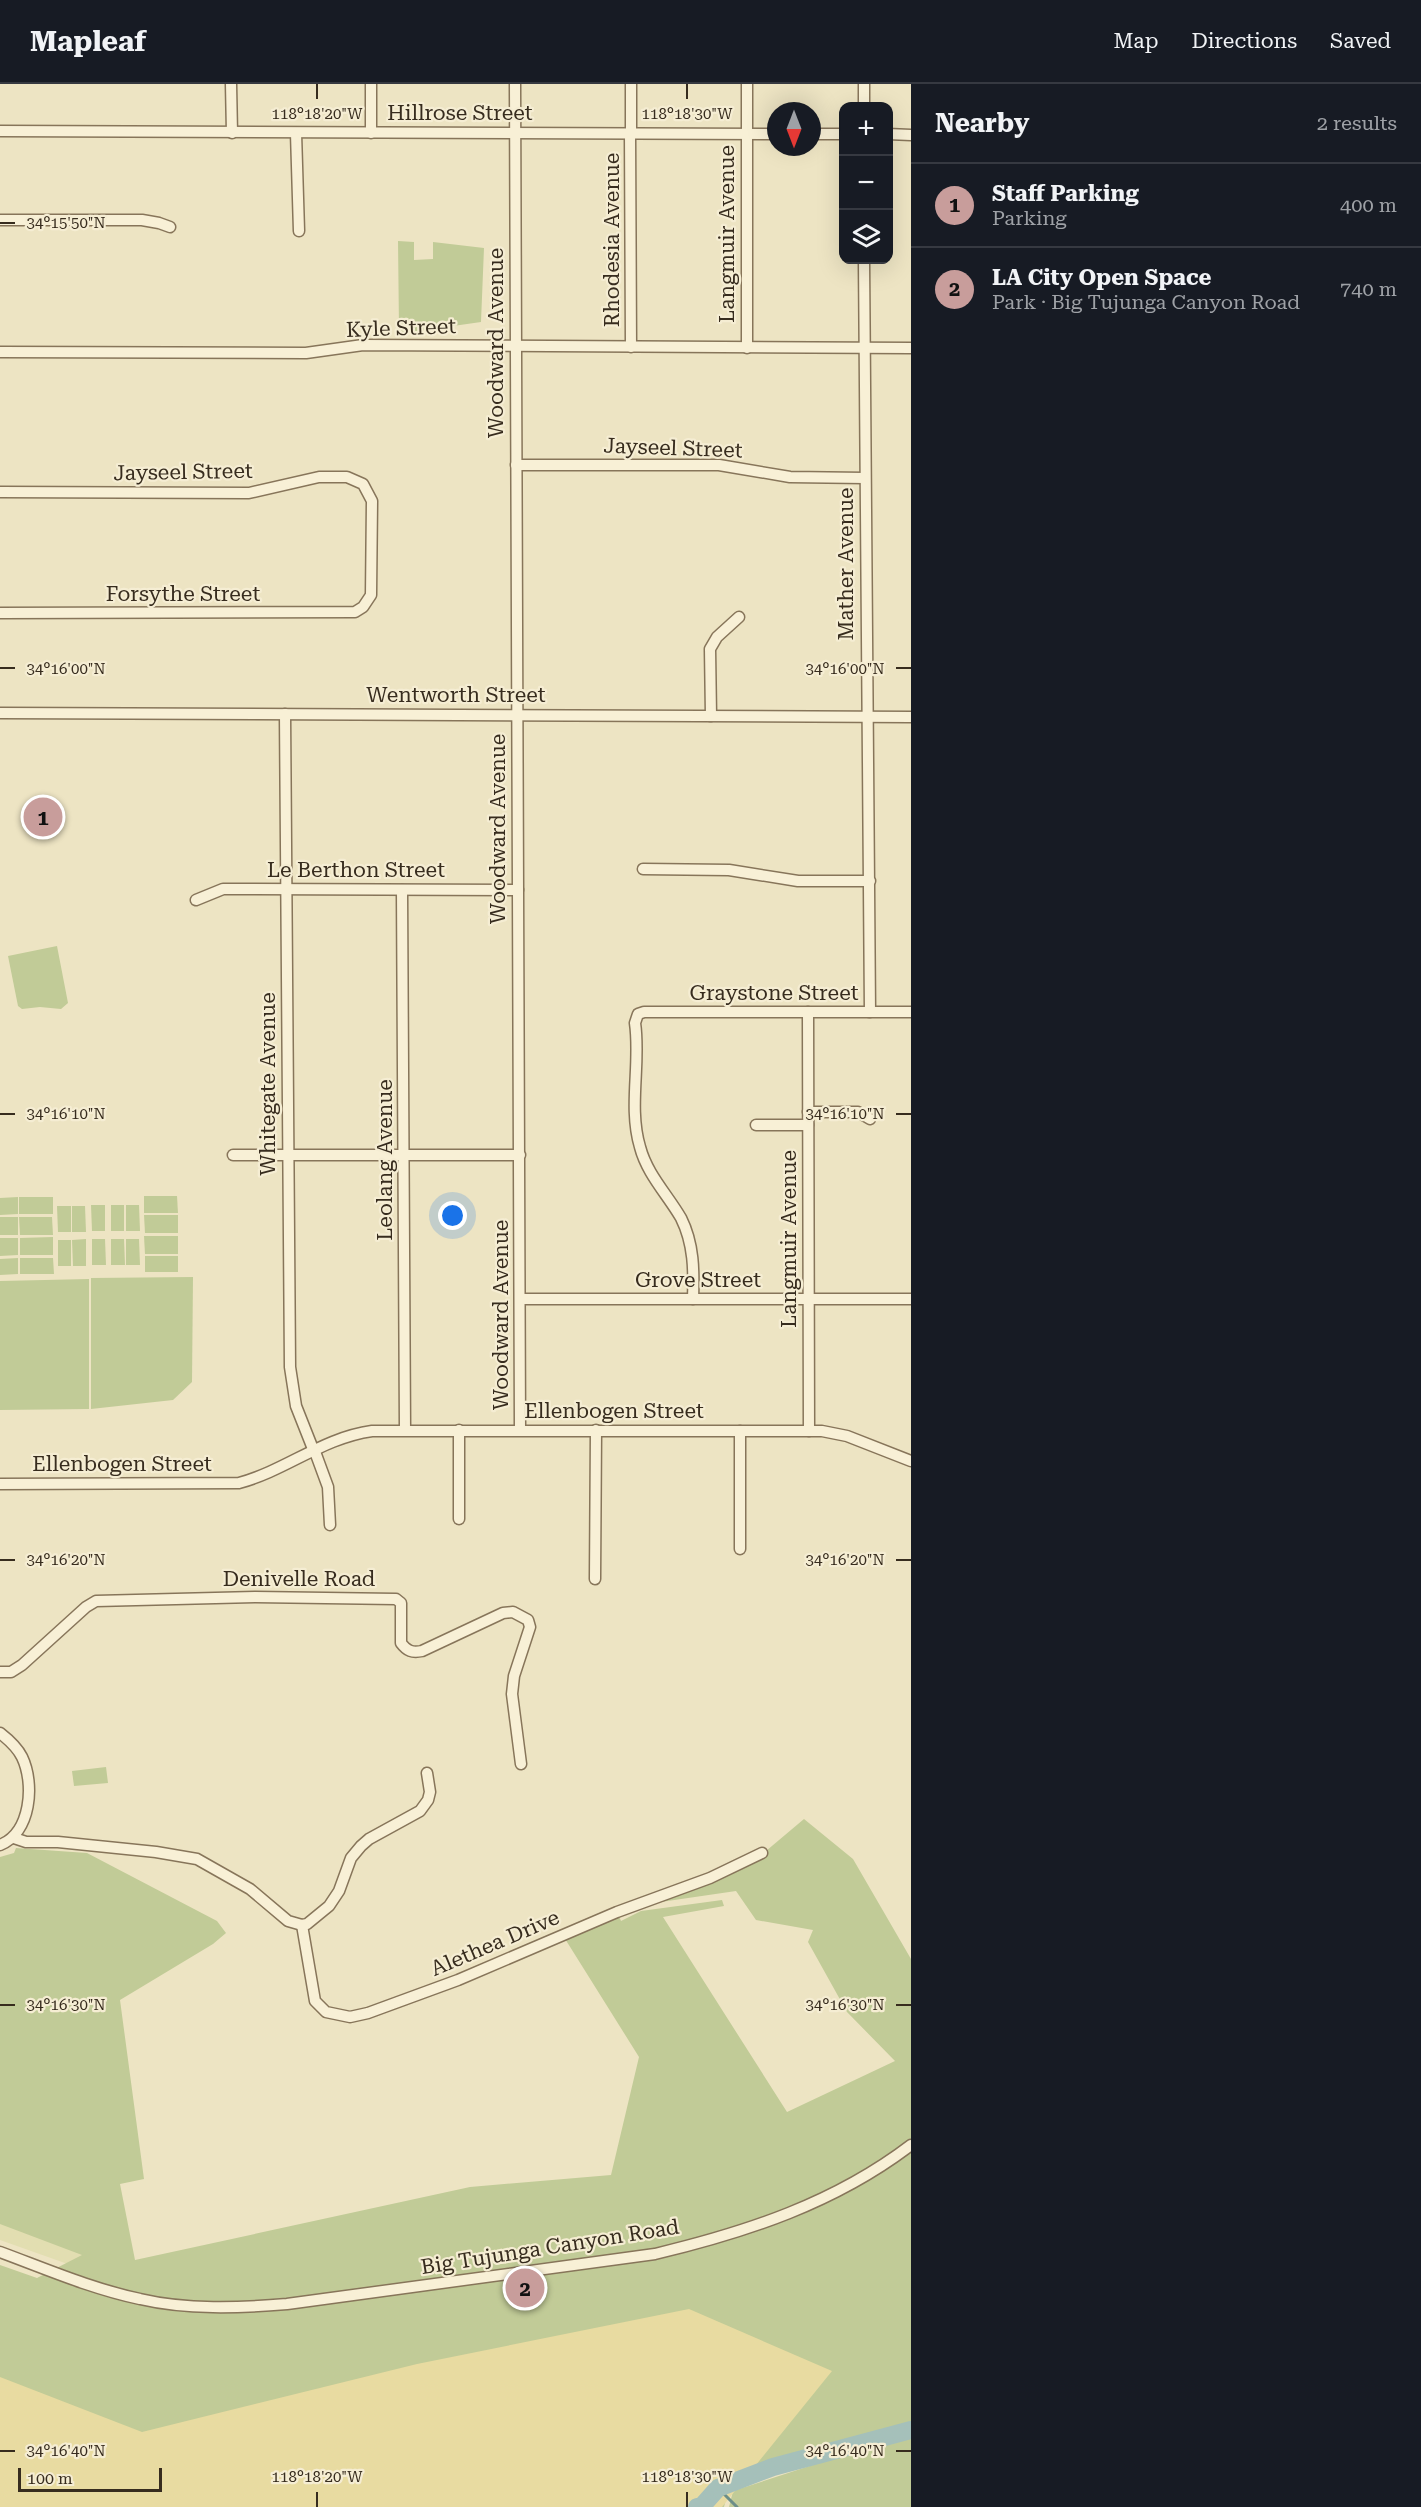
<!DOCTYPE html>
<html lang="en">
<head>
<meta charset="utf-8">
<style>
  body { margin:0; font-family:"Roboto Serif",serif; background:#20242c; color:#f1f3f6 }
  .controls { position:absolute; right:18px; top:18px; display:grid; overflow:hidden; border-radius:12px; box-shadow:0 6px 24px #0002 }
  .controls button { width:54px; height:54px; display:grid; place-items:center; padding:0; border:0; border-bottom:2px solid #363941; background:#171b24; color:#f1f3f6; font:30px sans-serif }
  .compass { position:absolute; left:767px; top:18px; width:54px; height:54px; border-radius:50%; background:#171b24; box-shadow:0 6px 24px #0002; rotate:180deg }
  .scale { position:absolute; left:18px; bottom:15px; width:144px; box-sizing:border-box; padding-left:6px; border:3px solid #372c1e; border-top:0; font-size:16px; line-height:21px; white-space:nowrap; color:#372c1e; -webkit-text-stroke:4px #f5edd3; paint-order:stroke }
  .you { position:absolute; left:453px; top:1132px; width:21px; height:21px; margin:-15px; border:4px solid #fff; border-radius:50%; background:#1a73e8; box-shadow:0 0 0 9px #1a73e833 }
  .badge { display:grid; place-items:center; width:39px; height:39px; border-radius:50%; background:#c89d9b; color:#111; font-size:20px; font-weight:700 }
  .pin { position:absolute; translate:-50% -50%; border:3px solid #fff; box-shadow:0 2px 6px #0006 }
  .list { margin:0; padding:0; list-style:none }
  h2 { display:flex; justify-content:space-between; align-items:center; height:78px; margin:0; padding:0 24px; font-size:26px }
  h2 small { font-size:20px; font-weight:400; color:#9ea1a6 }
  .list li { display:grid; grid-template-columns:39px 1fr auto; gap:18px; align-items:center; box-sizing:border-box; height:84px; padding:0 24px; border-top:2px solid #363941 }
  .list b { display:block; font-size:22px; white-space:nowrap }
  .list p { margin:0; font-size:20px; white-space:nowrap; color:#9ea1a6 }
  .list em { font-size:20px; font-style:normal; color:#9ea1a6 }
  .icon { flex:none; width:33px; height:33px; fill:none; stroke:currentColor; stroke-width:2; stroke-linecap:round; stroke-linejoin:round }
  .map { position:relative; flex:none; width:911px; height:2423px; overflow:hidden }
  header { display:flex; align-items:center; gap:36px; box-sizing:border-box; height:84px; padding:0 30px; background:#171b24; border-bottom:2px solid #363941 }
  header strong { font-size:28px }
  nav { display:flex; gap:33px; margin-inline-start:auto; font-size:21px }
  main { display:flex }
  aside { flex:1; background:#171b24 }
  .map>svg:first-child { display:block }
  .farmland { fill:#e2deb1 }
  .green { fill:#c1cb97; fill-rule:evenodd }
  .sand { fill:#e8dba1 }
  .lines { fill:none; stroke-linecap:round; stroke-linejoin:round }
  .stream { stroke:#6c8e88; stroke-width:3 }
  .river { stroke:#a5c0ba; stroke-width:18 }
  .minor-casing { stroke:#87755a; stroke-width:13 }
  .minor { stroke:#f8f0d6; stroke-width:10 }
  .ticks { fill:none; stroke:#372c1e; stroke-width:2 }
  .labels { text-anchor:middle; stroke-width:4.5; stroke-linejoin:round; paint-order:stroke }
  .street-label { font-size:21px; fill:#372c1e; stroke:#f5edd3 }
  .ticks-label { font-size:15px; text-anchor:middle; fill:#372c1e; stroke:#f5edd3; stroke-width:4.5; stroke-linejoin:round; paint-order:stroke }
</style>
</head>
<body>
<header>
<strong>Mapleaf</strong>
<nav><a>Map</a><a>Directions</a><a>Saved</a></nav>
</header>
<main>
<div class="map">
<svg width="911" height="2423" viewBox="0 0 911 2423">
  <rect width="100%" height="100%" fill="#ede4c3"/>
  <path class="farmland" d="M0 1995 88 2171 110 2195 0 2156Z"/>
  <g class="green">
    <path d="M398 157 414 158V176L433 175V158L484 164 481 238 404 249 399 244Z"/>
    <path d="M57 862 68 919 61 925 40 923 22 925 18 922 8 872Z"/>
    <path d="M144 1112H177L178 1129H144Z"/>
    <path d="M18 1113V1130L0 1131V1114Z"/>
    <rect x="19" y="1113" width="34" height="17"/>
    <path d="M91 1121H105V1147H92Z"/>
    <rect x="111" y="1121" width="13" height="26"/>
    <path d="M126 1121H139L140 1147H126Z"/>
    <path d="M57 1122H71V1148H58Z"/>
    <path d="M72 1122H85L86 1148H72Z"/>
    <path d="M144 1131H178V1149H145Z"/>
    <rect x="0" y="1133" width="18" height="18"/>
    <path d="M19 1133H52L53 1151H20Z"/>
    <path d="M144 1152H178V1170H145Z"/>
    <path d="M53 1153V1171H20V1154Z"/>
    <path d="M0 1154H18V1171L0 1172Z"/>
    <path d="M86 1155V1182H73L72 1156Z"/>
    <path d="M92 1155H105L106 1181H92Z"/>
    <path d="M111 1155H124L125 1181H111Z"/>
    <path d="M126 1155H139L140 1181H126Z"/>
    <rect x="58" y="1156" width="13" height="26"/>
    <rect x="145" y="1172" width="33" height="16"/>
    <path d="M18 1174V1190L0 1191V1175Z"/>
    <path d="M20 1174H53L54 1190H20Z"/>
    <path d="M193 1193 192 1298 173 1316 91 1325V1194Z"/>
    <path d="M89 1195V1325L0 1326V1197Z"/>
    <path d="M106 1683 108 1699 74 1702 72 1687Z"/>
    <path d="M804 1735 853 1775 911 1875V2343L729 2403 724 2423H0V2181L37 2194 82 2171 0 2140V1773L14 1769 16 1764 87 1769 217 1837 226 1849 213 1860 120 1916 144 2095 120 2100 135 2176 470 2103 611 2091 639 1973 562 1850 630 1818 703 1796 746 1779 766 1767ZM736 1807 756 1836 813 1846 808 1858 847 1928 895 1977 787 2028 663 1833 724 1822 722 1816 641 1827 621 1837 618 1830 647 1820Z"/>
    <path d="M911 2349V2423H729L733 2407Z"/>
  </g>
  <path class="sand" d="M689 2225 832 2287 722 2423H0V2293L142 2348 417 2280Z"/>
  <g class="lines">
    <path class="stream" d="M718 2404 737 2423"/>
    <path class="river" d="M697 2423 702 2422 718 2404 773 2383 911 2346"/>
    <defs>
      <g id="minor">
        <path d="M231 0 232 49"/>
        <path d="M515 0 520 1346"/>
        <path d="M631 0V49"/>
        <path d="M747 0V264"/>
        <path d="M864 0V22"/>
        <path d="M0 47 776 50"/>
        <path d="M296 49 299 147"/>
        <path d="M371 49V0"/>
        <path d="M630 49 631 263"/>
        <path d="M812 50H844"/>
        <path d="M888 50 911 51"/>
        <path d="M0 136H142L159 139 170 143"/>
        <path d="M864 176 870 928"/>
        <path d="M0 268 306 269 363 261 911 264"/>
        <path d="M516 381H719L790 393 865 394"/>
        <path d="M0 408 249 409 319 393H347L363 400 372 417 371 511 363 523 355 528 0 529"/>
        <path d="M0 629 911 633"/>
        <path d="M285 630 290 1283 296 1322 313 1365"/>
        <path d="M711 632 710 565 717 553 739 533"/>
        <path d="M643 785 729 786 798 797H870"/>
        <path d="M402 806 405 1346"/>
        <path d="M196 816 223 805 518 806"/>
        <path d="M808 928 809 1347"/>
        <path d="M808 1028H858L870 1035"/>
        <path d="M756 1041H808"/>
        <path d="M233 1071H520"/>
        <path d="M521 1215H911"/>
        <path d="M693 1215C694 1187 694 1160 681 1134 667 1110 647 1090 640 1063 628 1023 641 979 635 939L638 930 644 928H911"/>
        <path d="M459 1346V1435"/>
        <path d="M740 1347V1465"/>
        <path d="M314 1365 328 1403 330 1441"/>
        <path d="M0 1400 239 1399C287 1386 322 1354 372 1347H822L847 1352 911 1377"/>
        <path d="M595 1495 596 1346"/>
        <path d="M0 1588H11L22 1581 86 1523 96 1517 255 1513 396 1515 401 1519V1559C407 1567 412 1569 422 1567L503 1529 513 1528 528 1536 530 1543 514 1592 512 1610 521 1680"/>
        <path d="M0 1649C9 1656 17 1663 22 1673 35 1700 31 1749 0 1761"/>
        <path d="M14 1754 26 1758H58L156 1768 197 1775 250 1805 288 1837 302 1841 307 1840 329 1822 339 1807 351 1774 361 1762 369 1755 420 1727 428 1716 430 1708 427 1689"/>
        <path d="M302 1841 315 1917 326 1928 350 1933 368 1929 458 1896 617 1828 710 1794 762 1769"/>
        <path d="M0 2168C46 2185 92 2205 140 2215 187 2226 239 2224 287 2220L655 2170C747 2148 835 2119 911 2061"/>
      </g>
    </defs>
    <use href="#minor" class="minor-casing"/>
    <use href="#minor" class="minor"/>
  </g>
  <path class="ticks" d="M317 0V15M687 0V15M0 139H15M0 584H15M896 584H911M0 1030H15M896 1030H911M0 1476H15M896 1476H911M0 1921H15M896 1921H911M0 2367H15M896 2367H911M317 2408V2423M687 2408V2423"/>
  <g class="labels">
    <g class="street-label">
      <text x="460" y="36">Hillrose Street</text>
      <text transform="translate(727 150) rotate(-90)" y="7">Langmuir Avenue</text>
      <text transform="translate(612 156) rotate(-90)" y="7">Rhodesia Avenue</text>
      <text transform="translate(401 244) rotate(-2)" y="7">Kyle Street</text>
      <text transform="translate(496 259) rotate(-90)" y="7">Woodward Avenue</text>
      <text transform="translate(673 364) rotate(2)" y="7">Jayseel Street</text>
      <text transform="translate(183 388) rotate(-1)" y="7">Jayseel Street</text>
      <text transform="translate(846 480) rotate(-90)" y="7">Mather Avenue</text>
      <text x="183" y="517">Forsythe Street</text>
      <text x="456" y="618">Wentworth Street</text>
      <text transform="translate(498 745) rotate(-90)" y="7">Woodward Avenue</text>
      <text x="356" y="793">Le Berthon Street</text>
      <text x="774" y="916">Graystone Street</text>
      <text transform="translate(268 1000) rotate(-90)" y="7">Whitegate Avenue</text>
      <text transform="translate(385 1076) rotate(-90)" y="7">Leolang Avenue</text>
      <text transform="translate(789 1155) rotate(-90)" y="7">Langmuir Avenue</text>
      <text x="698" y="1203">Grove Street</text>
      <text transform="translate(501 1231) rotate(-90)" y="7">Woodward Avenue</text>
      <text x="614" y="1334">Ellenbogen Street</text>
      <text x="122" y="1387">Ellenbogen Street</text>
      <text x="299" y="1502">Denivelle Road</text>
      <text transform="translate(495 1859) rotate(-23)" y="7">Alethea Drive</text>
      <text transform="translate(550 2163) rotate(-9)" y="7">Big Tujunga Canyon Road</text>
    </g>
  </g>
  <g class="ticks-label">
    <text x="317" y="35">118°18'20"W</text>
    <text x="687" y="35">118°18'30"W</text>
    <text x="66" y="144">34°15'50"N</text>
    <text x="845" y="590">34°16'00"N</text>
    <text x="66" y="590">34°16'00"N</text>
    <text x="66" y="1035">34°16'10"N</text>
    <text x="845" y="1035">34°16'10"N</text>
    <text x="66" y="1481">34°16'20"N</text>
    <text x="845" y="1481">34°16'20"N</text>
    <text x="66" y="1926">34°16'30"N</text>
    <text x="845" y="1926">34°16'30"N</text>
    <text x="66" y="2372">34°16'40"N</text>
    <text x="845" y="2372">34°16'40"N</text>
    <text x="317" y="2398">118°18'20"W</text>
    <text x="687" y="2398">118°18'30"W</text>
  </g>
</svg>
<div class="controls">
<button>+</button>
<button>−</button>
<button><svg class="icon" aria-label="layers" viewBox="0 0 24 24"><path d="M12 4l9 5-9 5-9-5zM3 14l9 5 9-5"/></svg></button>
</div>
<svg class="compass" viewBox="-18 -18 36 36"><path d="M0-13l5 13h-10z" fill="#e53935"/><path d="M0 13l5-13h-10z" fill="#9ea1a6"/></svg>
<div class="scale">100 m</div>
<div class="you"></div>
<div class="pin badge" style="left:43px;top:733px">1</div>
<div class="pin badge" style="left:525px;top:2204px">2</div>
</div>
<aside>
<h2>Nearby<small>2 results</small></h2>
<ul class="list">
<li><span class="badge">1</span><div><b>Staff Parking</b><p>Parking</p></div><em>400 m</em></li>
<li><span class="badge">2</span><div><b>LA City Open Space</b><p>Park · Big Tujunga Canyon Road</p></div><em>740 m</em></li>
</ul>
</aside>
</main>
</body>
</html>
